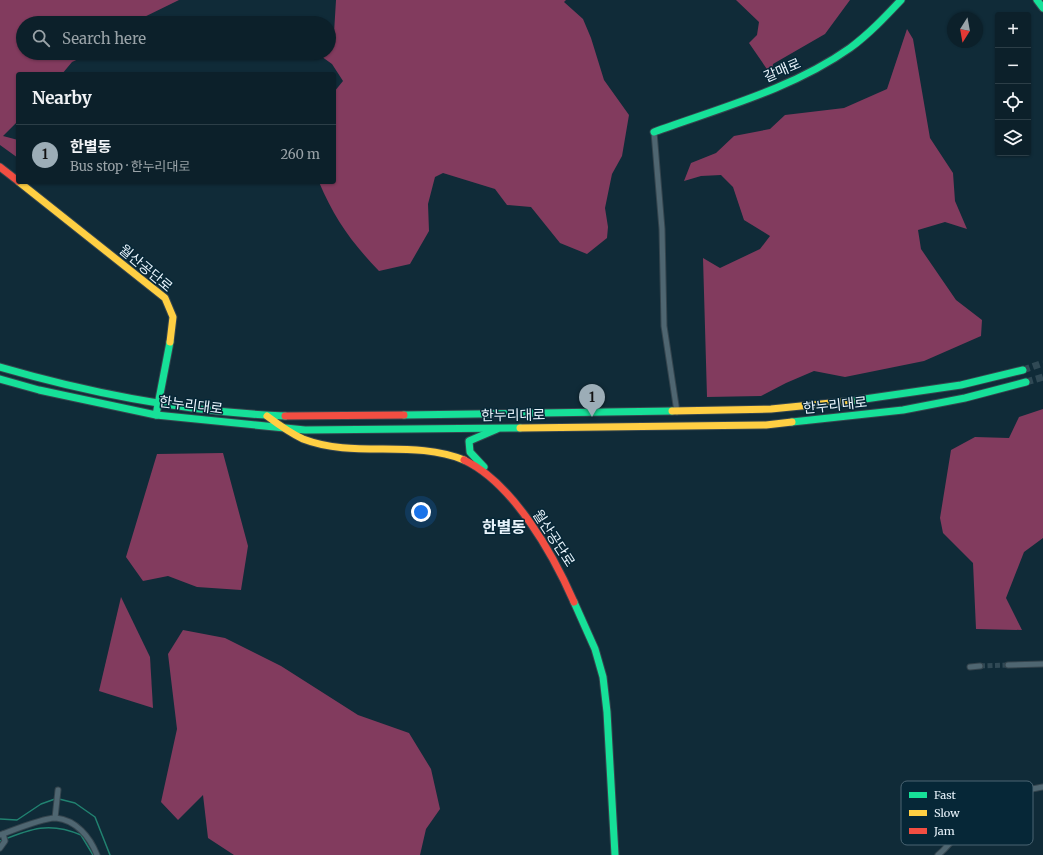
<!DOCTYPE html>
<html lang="en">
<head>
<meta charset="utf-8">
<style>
  body { margin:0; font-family:Merriweather,"Noto Sans KR",serif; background:#1a2d36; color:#f1f3f6 }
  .controls { position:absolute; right:12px; top:12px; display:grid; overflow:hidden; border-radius:4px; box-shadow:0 1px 3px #0004 }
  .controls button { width:36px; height:36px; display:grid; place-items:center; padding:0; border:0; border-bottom:1px solid #2c3e47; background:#0c202a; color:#f1f3f6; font:20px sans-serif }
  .compass { position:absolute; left:947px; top:12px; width:36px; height:36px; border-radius:50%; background:#0c202a; box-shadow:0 1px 3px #0004; rotate:191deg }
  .you { position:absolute; left:421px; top:512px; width:14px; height:14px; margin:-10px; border:3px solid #fff; border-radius:50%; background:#1a73e8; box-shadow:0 0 0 6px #1a73e833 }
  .badge { display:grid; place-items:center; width:26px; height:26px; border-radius:50%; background:#9cadb7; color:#111; font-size:13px; font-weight:700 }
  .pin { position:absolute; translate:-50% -33px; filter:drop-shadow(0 1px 2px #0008) }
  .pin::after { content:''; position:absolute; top:21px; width:14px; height:12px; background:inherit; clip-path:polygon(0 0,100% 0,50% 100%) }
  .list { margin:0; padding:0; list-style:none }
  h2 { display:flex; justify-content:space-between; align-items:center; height:52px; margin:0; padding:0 16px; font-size:17px }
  h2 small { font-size:13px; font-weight:400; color:#9aa3a8 }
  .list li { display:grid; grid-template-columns:26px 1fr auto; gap:12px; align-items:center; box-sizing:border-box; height:60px; padding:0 16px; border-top:1px solid #2c3e47 }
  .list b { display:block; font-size:15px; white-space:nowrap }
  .list p { margin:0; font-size:13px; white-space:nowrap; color:#9aa3a8 }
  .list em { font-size:13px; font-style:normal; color:#9aa3a8 }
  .icon { flex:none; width:22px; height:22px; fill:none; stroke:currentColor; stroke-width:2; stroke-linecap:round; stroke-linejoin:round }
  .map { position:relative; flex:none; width:1043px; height:855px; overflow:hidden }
  .search { position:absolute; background:#0c202a; box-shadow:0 1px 3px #0004; left:16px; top:16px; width:320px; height:44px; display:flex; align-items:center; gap:10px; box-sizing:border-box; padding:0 14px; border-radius:22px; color:#9aa3a8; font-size:15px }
  .panel { position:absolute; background:#0c202a; box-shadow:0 1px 3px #0004; left:16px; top:72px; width:320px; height:112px; border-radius:4px }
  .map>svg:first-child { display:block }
  .forest { fill:#823b5e }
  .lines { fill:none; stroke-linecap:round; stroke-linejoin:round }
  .stream { stroke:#218270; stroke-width:1.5 }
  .street-tunnel { stroke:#304955; stroke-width:5; stroke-dasharray:5 2.5; stroke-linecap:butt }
  .secondary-tunnel { stroke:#304955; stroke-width:7; stroke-dasharray:7 3.5; stroke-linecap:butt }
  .street-casing { stroke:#35454e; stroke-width:7 }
  .fast-casing { stroke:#35454e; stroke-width:9 }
  .slow-casing { stroke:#35454e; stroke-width:9 }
  .jam-casing { stroke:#35454e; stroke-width:9 }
  .street { stroke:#4f6671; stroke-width:5 }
  .fast { stroke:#16e098; stroke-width:7 }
  .slow { stroke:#ffcf43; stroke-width:7 }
  .jam { stroke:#f24e42; stroke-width:7 }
  .labels { text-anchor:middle; stroke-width:3; stroke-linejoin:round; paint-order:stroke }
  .street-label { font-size:14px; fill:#e8f3fb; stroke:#062737 }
  .quarter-label { font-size:16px; font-weight:bold; fill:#e8f3fb; stroke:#062737 }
  .key { fill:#062737; stroke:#4a6472; stroke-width:1 }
  .key-label { font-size:11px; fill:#e8f3fb }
</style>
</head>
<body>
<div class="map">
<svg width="1043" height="855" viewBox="0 0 1043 855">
  <rect width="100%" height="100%" fill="#102b38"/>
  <g class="forest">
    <path d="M0 0H179L132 23H23V53H91L72 62 62 74H18V121L3 136 18 140V158L0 145Z"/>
    <path d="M336 0H566L564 2 583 19 591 38 604 80 629 115 622 156 612 174 605 208 608 227 607 238 587 254 560 243 531 207 507 205 495 189 443 173 435 177 428 204 429 231 410 264 379 271C352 243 334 218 319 182H334V92L343 81 332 64 318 54 329 53V43L334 33Z"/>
    <path d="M736 0H850L825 34 773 64 771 75 749 43 757 35 759 22Z"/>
    <path d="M907 29 913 39 930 138 953 173 955 201 967 229 945 222 918 230 921 249 956 300 982 320 981 336 924 361 845 377 814 371 786 383 761 396 707 397 703 258 720 268 760 249 770 236 744 220 733 187 721 175 701 176 684 181 691 163 716 153 734 136 770 129 785 115 844 108 887 89Z"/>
    <path d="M1043 409V538L1024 552 1006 598 1022 630 976 629 973 563 943 533 940 518 951 450 975 437 1009 438 1019 417Z"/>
    <path d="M223 453 248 546 241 590 197 587 168 576 143 581 126 557 157 454Z"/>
    <path d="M121 597 150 657 153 708 99 691Z"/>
    <path d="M183 630 225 638 281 666 358 715 409 733 431 769 440 809 426 829 420 855H234L208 838 203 795 178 820 161 802 177 729 168 654Z"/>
  </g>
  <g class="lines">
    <g class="stream">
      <path d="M59 799 75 803 95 817 110 855"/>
      <path d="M0 819 17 820 41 804 55 799"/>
      <path d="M0 841C30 829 49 821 81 835L93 855"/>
    </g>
    <path class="street-tunnel" d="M980 666 1008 665"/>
    <g class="secondary-tunnel">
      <path d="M1023 370 1043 363"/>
      <path d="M1026 382 1043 377"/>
    </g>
    <defs>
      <g id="street">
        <path d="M654 132 662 229 664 326 677 412"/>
        <path d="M1008 665 1043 664"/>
        <path d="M970 667 980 666"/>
        <path d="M55 818 58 790"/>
        <path d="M0 835C11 831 45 817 56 818 76 820 90 837 97 855"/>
        <path d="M0 848 5 841 3 834"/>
        <path d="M938 855C957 840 966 816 986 802 1001 791 1025 791 1043 787"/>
      </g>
      <g id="fast">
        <path d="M1037 0 1043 8"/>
        <path d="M654 132C720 108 792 89 850 48 869 34 885 17 901 0"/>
        <path d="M0 367C93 394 188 412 285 416"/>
        <path d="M0 379 39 390 156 415 305 430 520 428"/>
        <path d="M851 401 961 385 1023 370"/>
        <path d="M156 415 170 342"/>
        <path d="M404 415 672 411"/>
        <path d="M792 422 903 410 965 398 1026 382"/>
        <path d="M484 467 470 452 469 441 497 429"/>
        <path d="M574 602 595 649 603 677 607 712 615 855"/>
      </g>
      <g id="slow">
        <path d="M19 182 165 298 173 317 170 342"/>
        <path d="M672 411 771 409 851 401"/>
        <path d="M267 416C279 425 290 433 303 439 355 459 413 439 464 460"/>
        <path d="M520 428 766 425 792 422"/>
      </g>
      <g id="jam">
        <path d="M0 167 18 181"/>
        <path d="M285 416 404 415"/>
        <path d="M464 460C513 483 553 554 574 602"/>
      </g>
    </defs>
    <use href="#street" class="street-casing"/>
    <use href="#fast" class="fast-casing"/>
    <use href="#slow" class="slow-casing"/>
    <use href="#jam" class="jam-casing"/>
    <use href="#street" class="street"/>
    <use href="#fast" class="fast"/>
    <use href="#slow" class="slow"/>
    <use href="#jam" class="jam"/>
  </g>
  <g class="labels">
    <g class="street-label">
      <text transform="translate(782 70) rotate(-23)" y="5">갈매로</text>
      <text transform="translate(146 268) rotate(40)" y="5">월산공단로</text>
      <text transform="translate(191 405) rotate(7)" y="5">한누리대로</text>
      <text transform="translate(835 405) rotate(-6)" y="5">한누리대로</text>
      <text transform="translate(513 415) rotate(-1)" y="5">한누리대로</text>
      <text transform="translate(554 538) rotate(57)" y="5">월산공단로</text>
    </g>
    <g class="quarter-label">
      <text x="504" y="533">한별동</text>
    </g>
  </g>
  <rect x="901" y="781" width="132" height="64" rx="6" class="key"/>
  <rect x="909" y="792" width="18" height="6" fill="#16e098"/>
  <rect x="909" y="810" width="18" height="6" fill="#ffcf43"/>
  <rect x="909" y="828" width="18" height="6" fill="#f24e42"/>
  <g class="key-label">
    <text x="934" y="799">Fast</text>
    <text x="934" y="817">Slow</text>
    <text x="934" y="835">Jam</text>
  </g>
</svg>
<div class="controls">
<button>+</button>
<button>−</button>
<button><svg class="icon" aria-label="locate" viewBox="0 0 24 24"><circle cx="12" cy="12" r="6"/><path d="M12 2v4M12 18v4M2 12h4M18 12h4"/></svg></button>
<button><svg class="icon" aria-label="layers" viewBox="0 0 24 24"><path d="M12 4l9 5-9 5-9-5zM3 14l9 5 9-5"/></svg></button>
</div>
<svg class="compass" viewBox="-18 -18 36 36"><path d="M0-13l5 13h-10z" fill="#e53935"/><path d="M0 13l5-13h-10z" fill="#9aa3a8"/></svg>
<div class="you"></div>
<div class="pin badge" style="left:592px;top:417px">1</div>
<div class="search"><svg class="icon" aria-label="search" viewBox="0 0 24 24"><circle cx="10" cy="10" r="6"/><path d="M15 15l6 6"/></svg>Search here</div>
<section class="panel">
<h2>Nearby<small></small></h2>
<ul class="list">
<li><span class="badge">1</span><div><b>한별동</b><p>Bus stop · 한누리대로</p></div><em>260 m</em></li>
</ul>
</section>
</div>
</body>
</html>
